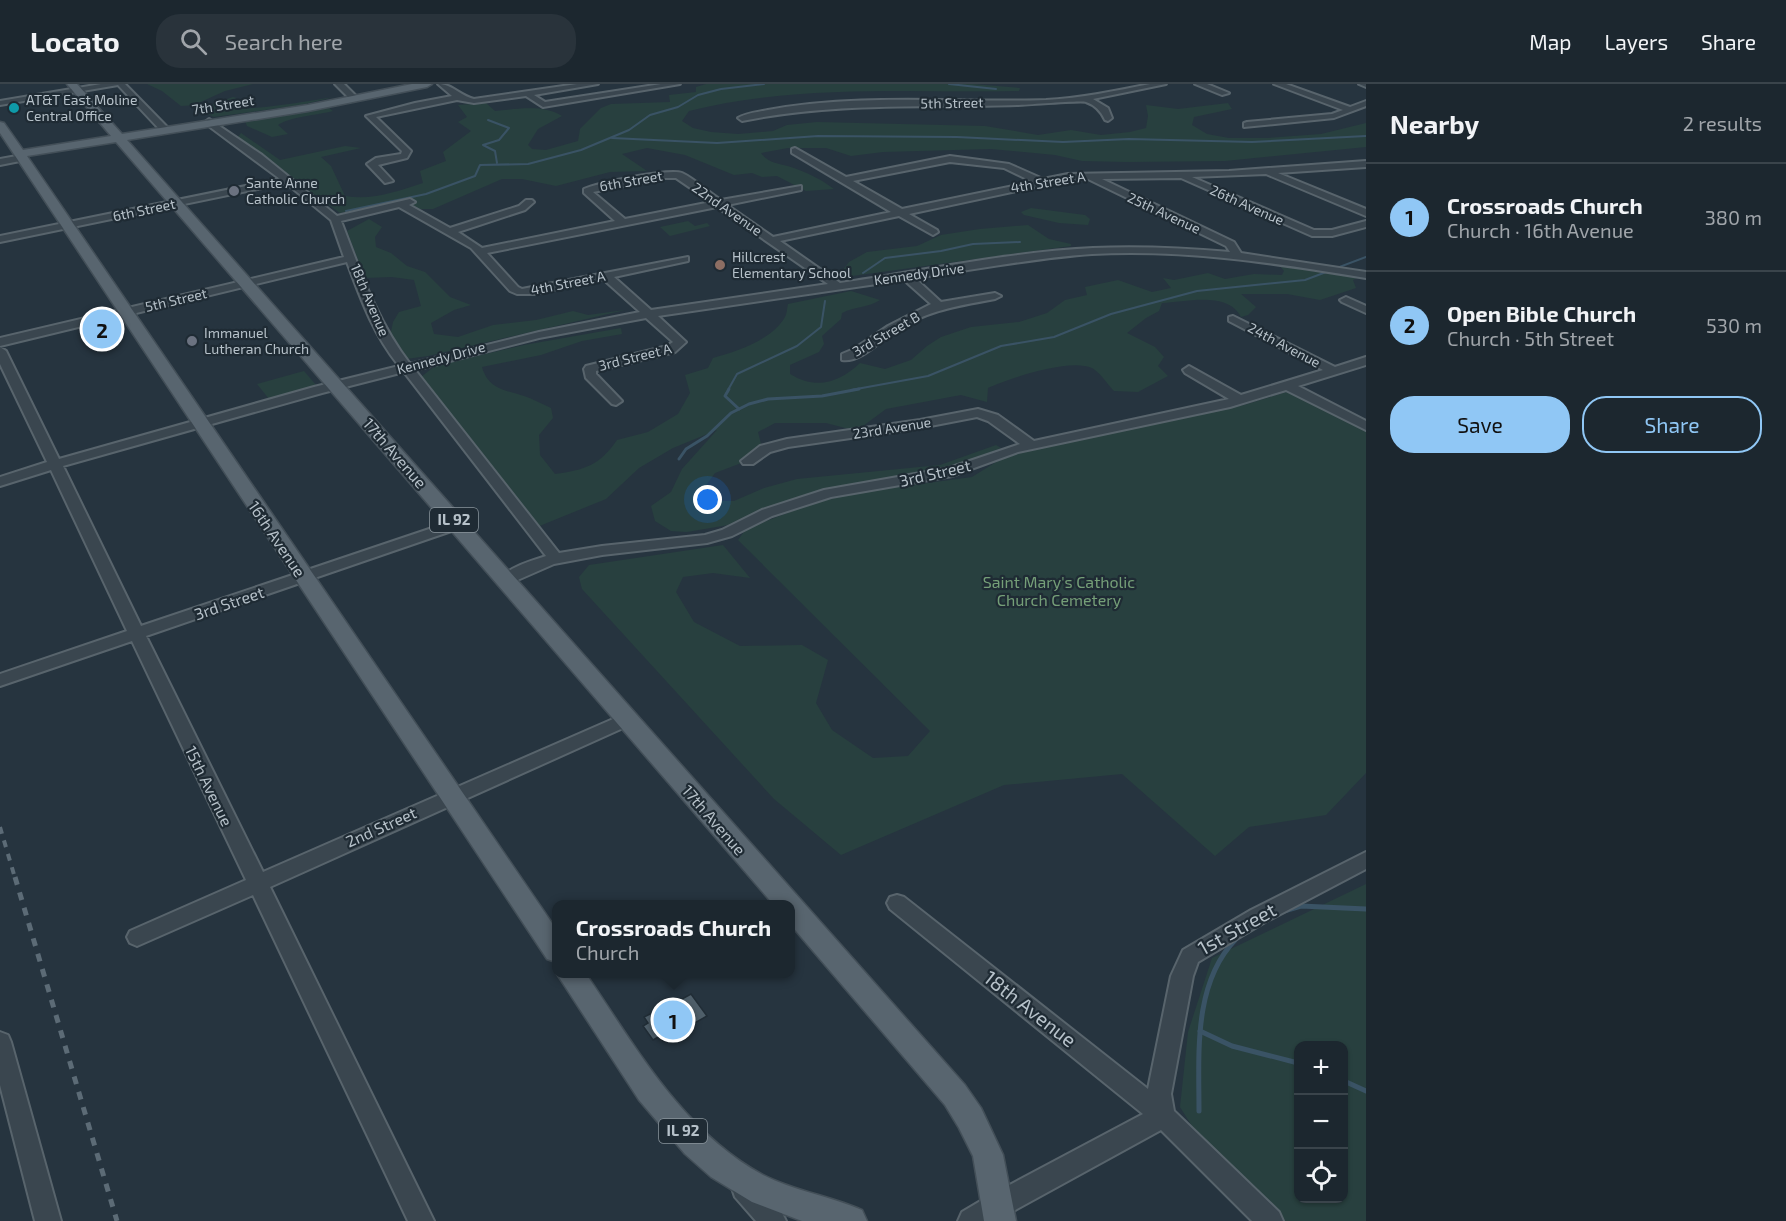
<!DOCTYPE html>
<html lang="en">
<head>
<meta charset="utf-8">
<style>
  body { margin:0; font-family:"Exo 2",sans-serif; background:#29333b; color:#f1f3f6 }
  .controls { position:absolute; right:18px; bottom:18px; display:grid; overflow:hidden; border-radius:12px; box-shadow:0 2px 4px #0004 }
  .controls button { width:54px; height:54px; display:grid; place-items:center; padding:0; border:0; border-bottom:2px solid #3a444b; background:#1c272f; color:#f1f3f6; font:30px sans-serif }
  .you { position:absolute; left:708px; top:416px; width:21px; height:21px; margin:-15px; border:4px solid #fff; border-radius:50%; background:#1a73e8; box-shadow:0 0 0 9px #1a73e833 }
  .badge { display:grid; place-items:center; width:39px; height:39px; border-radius:50%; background:#90c7f5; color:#111; font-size:20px; font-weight:700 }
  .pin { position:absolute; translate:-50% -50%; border:3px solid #fff; box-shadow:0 2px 6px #0006 }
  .popup { position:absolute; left:552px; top:816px; width:243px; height:78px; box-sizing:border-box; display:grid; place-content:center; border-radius:12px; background:#1c272f; filter:drop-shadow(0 2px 4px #0005); font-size:20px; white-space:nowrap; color:#a0a5aa }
  .popup b { font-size:22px; color:#f1f3f6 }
  .popup::after { content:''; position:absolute; left:50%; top:100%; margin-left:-12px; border:12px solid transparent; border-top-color:#1c272f }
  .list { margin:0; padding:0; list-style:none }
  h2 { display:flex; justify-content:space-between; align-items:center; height:78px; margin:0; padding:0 24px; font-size:26px }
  h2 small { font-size:20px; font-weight:400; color:#a0a5aa }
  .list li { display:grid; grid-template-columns:39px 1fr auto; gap:18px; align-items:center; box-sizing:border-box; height:108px; padding:0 24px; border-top:2px solid #3a444b }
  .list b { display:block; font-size:22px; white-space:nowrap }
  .list p { margin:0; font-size:20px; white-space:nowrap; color:#a0a5aa }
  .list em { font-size:20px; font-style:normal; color:#a0a5aa }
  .actions { display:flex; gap:12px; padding:18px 24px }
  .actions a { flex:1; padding:14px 0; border:2px solid #90c7f5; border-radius:24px; text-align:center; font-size:21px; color:#90c7f5 }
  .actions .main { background:#90c7f5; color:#111 }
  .icon { flex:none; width:33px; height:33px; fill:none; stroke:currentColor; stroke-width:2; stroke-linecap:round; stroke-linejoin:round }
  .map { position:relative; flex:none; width:1366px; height:1137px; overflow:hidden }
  header { display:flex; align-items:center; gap:36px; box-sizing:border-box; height:84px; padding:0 30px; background:#1c272f; border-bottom:2px solid #3a444b }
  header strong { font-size:28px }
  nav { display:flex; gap:33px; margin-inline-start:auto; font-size:21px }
  .search { width:420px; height:54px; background:#29333b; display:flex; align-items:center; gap:15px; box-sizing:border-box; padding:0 21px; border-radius:24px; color:#a0a5aa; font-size:22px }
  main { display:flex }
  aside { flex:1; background:#1c272f }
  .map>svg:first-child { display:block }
  .green { fill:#28403f; fill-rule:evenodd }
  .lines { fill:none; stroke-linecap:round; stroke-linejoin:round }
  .stream-far2 { stroke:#3a5365; stroke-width:2 }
  .stream-far1 { stroke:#3a5365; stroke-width:3 }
  .stream { stroke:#3a5365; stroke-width:5 }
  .building { fill:#4f5f6a; stroke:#212d36; stroke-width:1.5 }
  .minor-casing { stroke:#58646c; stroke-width:4 }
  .major-casing { stroke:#434f58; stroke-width:3 }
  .minor { fill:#3a464f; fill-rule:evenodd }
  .major { fill:#58656f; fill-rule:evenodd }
  .rail-far1 { stroke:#5c6b76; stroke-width:4; stroke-dasharray:7 7; stroke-linecap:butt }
  .rail { stroke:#5c6b76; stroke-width:5; stroke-dasharray:8 8; stroke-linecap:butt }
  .culture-dot { fill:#0f9aa8; stroke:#1f2b34; stroke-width:2 }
  .worship-dot { fill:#6b7280; stroke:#1f2b34; stroke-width:2 }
  .education-dot { fill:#8d6e63; stroke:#1f2b34; stroke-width:2 }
  .labels { text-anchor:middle; stroke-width:4.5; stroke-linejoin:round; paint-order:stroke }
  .far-poi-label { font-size:14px; fill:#b6c1c9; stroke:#1f2b34; text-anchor:start }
  .far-street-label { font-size:14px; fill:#b6c1c9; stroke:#1f2b34 }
  .shield { fill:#1f2b34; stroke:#89949c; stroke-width:1.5 }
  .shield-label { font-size:15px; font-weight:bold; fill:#b6c1c9 }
  .street-label { font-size:16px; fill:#b6c1c9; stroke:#1f2b34 }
  .park-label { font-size:16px; fill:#759f78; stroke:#1f2b34 }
  .near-street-label { font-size:20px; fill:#b6c1c9; stroke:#1f2b34 }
</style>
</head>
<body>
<header>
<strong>Locato</strong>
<div class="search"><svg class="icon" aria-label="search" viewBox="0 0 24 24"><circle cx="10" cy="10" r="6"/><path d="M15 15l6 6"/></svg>Search here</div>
<nav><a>Map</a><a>Layers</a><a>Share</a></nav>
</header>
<main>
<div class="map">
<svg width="1366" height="1137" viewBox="0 0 1366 1137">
  <rect width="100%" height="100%" fill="#26343f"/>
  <g class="green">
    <path d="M147 0H253L225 7 194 21 181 22 162 7Z"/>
    <path d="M706 0H973L1020 4 1019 7C910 9 795 0 689 27L682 37 693 44 711 48 738 50 773 47 787 41 817 38 985 42 1038 51 1071 46 1101 51 1130 48 1146 44 1148 32 1146 21 1178 25 1228 19 1232 25 1194 33 1192 41 1207 50 1229 54H1267L1321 50 1366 39V63L1225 77 1127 78 1082 77 1055 71 991 65 883 68 851 72 826 64H788L761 69C769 80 778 79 791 83 806 88 821 95 834 105L806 107 777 92 762 93 752 89 734 91 685 71 647 64 622 70 647 87 610 88 556 102 522 95H502L433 125H420L401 115 340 129 237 54 241 49 280 76 345 62 361 64 321 73 331 82 345 112C372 117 398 107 423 99L420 87 446 77 443 68 471 47 458 38 467 33 458 21 486 19 495 27C516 25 544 20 562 32L538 45 528 61 532 65 546 66 578 57 580 45 601 24 611 20 670 18 669 11 696 8V3Z"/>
    <path d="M233 13 237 14 214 21C229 32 313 16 334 13L301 21 214 33 204 28V23Z"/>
    <path d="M329 24 333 27C318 31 289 33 278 41L288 50 272 53 247 42 245 37Z"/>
    <path d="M1031 124 1085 131 1090 135 1088 141 1059 139 1024 131 1021 128Z"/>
    <path d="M369 135 382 143 375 153 376 163 391 169 407 182 425 188 450 213 471 221 454 226 431 239 434 250 458 253 493 241 536 236 573 227 588 231 625 226 428 272 406 275 389 257 393 238 399 228 421 222 414 196 392 193 365 194 347 147Z"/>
    <path d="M688 137 695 142 707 139 710 142 670 152 660 143Z"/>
    <path d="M1028 141 1049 155 1071 160V162L845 193 839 191 849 178 867 168 917 162 941 151 980 145Z"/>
    <path d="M1280 182 1357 194 1353 196 1356 204 1320 216 1287 210H1241L1256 223 1248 231 1241 233C1228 207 1186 218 1162 219L1159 227 1146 234 1127 249 1155 263 1164 273 1158 282 1168 292 1138 308 1114 307C1108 301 1100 288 1092 284 1070 274 1010 294 988 304L987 318 961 311 886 325 863 342 849 345 826 339H775L758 348 761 360 744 378 715 389 705 403 714 417H734L764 404 797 395 940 381 996 361 1001 364 941 388 839 402 804 411 763 425 728 441 687 448 671 447 655 437 651 422 671 408 682 385 717 346 673 364 639 384 606 415 537 443 421 293 435 282 524 261 621 244 622 250 582 257 541 271 482 283C488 305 505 306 524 312 533 315 542 320 551 324L553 334 539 351 540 371 555 390C585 386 600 381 617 356L648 348 678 330 690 309 685 291 708 284 713 274C736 268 772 256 785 233 787 230 787 224 788 220L851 207 880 216C868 224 855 222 842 229L841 235 822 252 824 260 819 268 790 281V290C816 306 839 299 860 279L885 285 911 276 927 262 941 253 971 243 1019 238 1047 229 1065 216 1087 211 1085 203 1118 196 1152 208 1171 204 1163 194 1174 196 1208 189 1225 195 1254 190 1282 191 1284 187Z"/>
    <path d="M304 287 316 301 269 315 257 300Z"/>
    <path d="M1290 307 1308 314 1366 346V689L1326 731 1249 743 1215 772 1122 690 1004 701 841 771 774 715 582 505 579 493 589 481 723 461 750 494 713 489 683 493 676 508 694 538 740 562 802 561 828 576 816 619 832 646 873 674 908 672 930 647 738 456 746 445 808 421 854 409 972 393 1001 375 1041 363 1244 321Z"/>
    <path d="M1366 800V1137H1284L1207 1066 1180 1023 1188 948 1212 874ZM1298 962H1344V1114H1298Z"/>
  </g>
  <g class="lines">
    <g class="stream-far2">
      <path d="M949 0 996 5"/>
      <path d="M488 36 509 44 499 56 483 61 495 67 497 79"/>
      <path d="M612 54 717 59 818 52 957 53 1063 58 1129 55 1252 58 1366 52"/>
      <path d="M346 127 426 110 475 92 480 81 528 80 581 66 629 46 650 31 678 23 698 11 721 5 764 0"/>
      <path d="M863 189 885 174 941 167 973 160 1020 158"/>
      <path d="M728 306 737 290 797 262 821 243 825 217"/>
      <path d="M851 306 928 292 1001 262 1054 253 1111 230 1197 207 1305 196 1366 173"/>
    </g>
    <g class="stream-far1">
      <path d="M729 305 725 312 739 325"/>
      <path d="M679 375 686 365 707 352 731 329 749 320 768 315 822 312 859 305"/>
    </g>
    <g class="stream">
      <path d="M1284 827 1301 822 1366 825"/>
      <path d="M1200 947 1232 962 1298 979"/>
      <path d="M1344 997 1366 1007"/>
      <path d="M1199 1027C1199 969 1193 899 1236 855"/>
    </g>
  </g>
  <path class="building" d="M691 910 707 932 663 957 660 952 653 956 643 942 648 939 644 933 652 929 653 931Z"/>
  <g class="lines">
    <defs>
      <g id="minor">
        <path d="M101 0H125L168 44V48H162L118 1 0 21V17Z"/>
        <path d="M335 0H344L358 14 351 16Z"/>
        <path d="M438 0C452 0 459 11 474 15L577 0H598L534 11 545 18 661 0H680L543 23 526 12 474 19 457 16 376 33 411 67 407 74 378 81 393 97 385 99 367 80 376 74 401 70 402 67 366 32 415 19 452 12Z"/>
        <path d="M1150 0H1166L1093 15 1108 24 1112 34 1108 37 1105 36C1101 27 1095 21 1086 18 1081 16 1028 21 1017 21 923 24 835 18 742 37L738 34C746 29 759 28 768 26 859 9 954 19 1046 16 1081 14 1115 7 1150 0Z"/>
        <path d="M1195 0H1207L1229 9 1222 11Z"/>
        <path d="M1274 0H1286L1350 23 1366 17V22L1334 34 1244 43V39L1247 38 1332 30 1343 26Z"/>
        <path d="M1359 0H1366V3Z"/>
        <path d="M209 35 262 71 337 132 410 115 415 118 409 121 450 144 519 122 526 116H532L534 118 525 126 458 148 482 164 615 137 584 109V105C597 99 669 84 682 89 695 95 708 108 721 116L801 102V106L727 121 773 153 891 128 792 69V65L795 64 846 93 950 72 1009 80 1043 95 1068 90 1229 87 1366 77V83L1278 89 1366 125V132L1266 90 1192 93 1314 146H1332L1366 137V143L1332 152H1312L1181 94 1102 95 1234 158 1241 169 1366 188V194C1275 179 1184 165 1092 170 1033 174 974 186 915 194L941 218 995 209 1001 212 995 215C957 222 927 226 894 248 880 257 860 279 842 276V270L854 265 888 242 931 220 904 196 658 232 686 258 675 268 596 287V290L622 317 616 321 612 320 586 294 584 285 586 282 667 262 673 258 646 234 539 254 415 286 559 469 602 462 705 451 722 446 762 426 824 406 949 384 1020 360 988 337 977 333 920 344 788 363 770 368 753 380H743L741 377 760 362 787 355 920 336 978 325 998 331 1034 357 1229 315 1185 289 1183 286 1189 282 1241 311 1323 286 1229 237V233L1233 232 1335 283 1366 273V281L1298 302 1366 337V346L1286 306 1230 323 1018 368 952 392 831 413 772 432 732 452 707 459 602 471 554 480 506 501 498 496C509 483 531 477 546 472L404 288 322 309 63 382 141 542 453 437H463L465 440 463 443 146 552 263 788 620 632H632L635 636 632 640 270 803 434 1137H408L253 811 137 862 130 859 127 853 130 847 246 796 132 557 0 602V590L127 547 51 386 0 402V393L47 378 0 280V263L6 267 59 375 314 303 399 282C373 249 362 218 347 178L0 262V254L344 173 331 136 286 99 0 158V152L280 95 206 40 205 38ZM950 78 1004 84 1033 98 902 125 853 97ZM665 94H676L711 118 625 135 593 108ZM1088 95 1226 162 1230 168C1184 164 1139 162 1093 164 1010 168 922 187 840 199L780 157 899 132 933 151 938 148 937 146 909 130 1068 96ZM399 123 471 164 510 207 517 210H534L603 195 640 228 539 248 410 280C376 236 360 186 341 137ZM717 123 828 200 651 226 614 193 688 177V173L522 205 518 203 487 169Z"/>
        <path d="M22 71 26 74 25 76 0 81V75Z"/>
        <path d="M1346 213 1366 222V229L1342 218 1340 216Z"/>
        <path d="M1366 768V785L1265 838 1198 878 1193 892 1171 1010 1174 1027 1279 1128 1283 1137H1252L1161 1046 995 1137H958L962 1128 989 1112 1143 1030 890 825 887 819 890 813 897 811 904 813 1148 1005 1171 892 1183 866 1251 826Z"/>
        <path d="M0 948 8 951 11 958 61 1137H35L0 1001Z"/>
        <path d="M744 1092C760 1099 779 1121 786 1137H756L735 1113 732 1104 735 1095Z"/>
      </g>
      <g id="major">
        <path d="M67 0H77L122 50 308 21 412 0H432L427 3 308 27 127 56 965 1001 981 1024 1003 1071 1016 1137H984L973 1072 959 1044 945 1021 790 840V820H773L116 58 27 72 556 845V878L547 875 0 49V38L4 39 23 66 111 52Z"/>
        <path d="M557 890H586C635 962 683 1048 763 1091 794 1107 830 1112 862 1126L867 1137H802L752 1118 711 1093 685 1070 639 1016Z"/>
      </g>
    </defs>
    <use href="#minor" class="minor-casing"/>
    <use href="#major" class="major-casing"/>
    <use href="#minor" class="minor"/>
    <use href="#major" class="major"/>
    <path class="rail-far1" d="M0 743 15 794"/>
    <path class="rail" d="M15 793 117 1137"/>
  </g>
  <circle class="culture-dot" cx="14" cy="24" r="6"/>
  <g class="worship-dot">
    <circle cx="234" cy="107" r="6"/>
    <circle cx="192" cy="257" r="6"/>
  </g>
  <circle class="education-dot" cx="720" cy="181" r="6"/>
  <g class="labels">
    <g class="far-poi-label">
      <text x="26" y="21">AT&amp;T East Moline<tspan x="26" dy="16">Central Office</tspan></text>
      <text x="246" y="104">Sante Anne<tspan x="246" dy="16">Catholic Church</tspan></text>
      <text x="732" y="178">Hillcrest<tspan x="732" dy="16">Elementary School</tspan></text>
      <text x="204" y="254">Immanuel<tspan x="204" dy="16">Lutheran Church</tspan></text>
    </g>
    <g class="far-street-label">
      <text transform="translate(952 19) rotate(-1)" y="5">5th Street</text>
      <text transform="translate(223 21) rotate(-9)" y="5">7th Street</text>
      <text transform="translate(631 97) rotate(-10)" y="5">6th Street</text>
      <text transform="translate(1048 98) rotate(-9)" y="5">4th Street A</text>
      <text transform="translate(1247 121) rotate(24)" y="5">26th Avenue</text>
      <text transform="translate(727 125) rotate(35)" y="5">22nd Avenue</text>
      <text transform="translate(144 126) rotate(-12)" y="5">6th Street</text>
      <text transform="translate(1164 129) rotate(25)" y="5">25th Avenue</text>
      <text transform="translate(919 190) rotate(-8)" y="5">Kennedy Drive</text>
      <text transform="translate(568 199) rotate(-11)" y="5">4th Street A</text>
      <text transform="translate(176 216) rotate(-13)" y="5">5th Street</text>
      <text transform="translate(370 216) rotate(67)" y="5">18th Avenue</text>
      <text transform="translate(886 250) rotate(-30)" y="5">3rd Street B</text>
      <text transform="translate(1284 261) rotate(28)" y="5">24th Avenue</text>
      <text transform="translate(635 273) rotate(-14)" y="5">3rd Street A</text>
      <text transform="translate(441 274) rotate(-15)" y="5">Kennedy Drive</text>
      <text transform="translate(892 344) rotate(-9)" y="5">23rd Avenue</text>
    </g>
    <g class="shield">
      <rect x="430" y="424" width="48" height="24" rx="4.5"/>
      <rect x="659" y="1035" width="48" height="24" rx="4.5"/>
    </g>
    <g class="shield-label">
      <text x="454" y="441">IL 92</text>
      <text x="683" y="1052">IL 92</text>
    </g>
    <g class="street-label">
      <text transform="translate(395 369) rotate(49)" y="6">17th Avenue</text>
      <text transform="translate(935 389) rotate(-13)" y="6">3rd Street</text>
      <text transform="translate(277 455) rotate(56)" y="6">16th Avenue</text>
      <text transform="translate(229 519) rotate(-19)" y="6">3rd Street</text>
      <text transform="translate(209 702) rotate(64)" y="6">15th Avenue</text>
      <text transform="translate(714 736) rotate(49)" y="6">17th Avenue</text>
      <text transform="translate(381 743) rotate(-24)" y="6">2nd Street</text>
    </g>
    <g class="park-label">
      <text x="1059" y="504">Saint Mary's Catholic<tspan x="1059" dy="18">Church Cemetery</tspan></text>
    </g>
    <g class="near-street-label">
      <text transform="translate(1237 845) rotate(-29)" y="7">1st Street</text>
      <text transform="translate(1030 925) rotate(38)" y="7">18th Avenue</text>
    </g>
  </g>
</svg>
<div class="controls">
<button>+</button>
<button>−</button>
<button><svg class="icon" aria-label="locate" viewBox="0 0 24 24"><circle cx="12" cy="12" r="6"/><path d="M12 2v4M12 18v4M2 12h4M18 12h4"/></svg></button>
</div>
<div class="you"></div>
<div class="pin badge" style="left:673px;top:936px">1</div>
<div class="popup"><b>Crossroads Church</b>Church</div>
<div class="pin badge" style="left:102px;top:245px">2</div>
</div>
<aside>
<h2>Nearby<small>2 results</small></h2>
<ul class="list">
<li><span class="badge">1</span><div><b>Crossroads Church</b><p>Church · 16th Avenue</p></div><em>380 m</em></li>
<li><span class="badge">2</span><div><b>Open Bible Church</b><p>Church · 5th Street</p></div><em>530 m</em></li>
</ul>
<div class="actions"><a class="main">Save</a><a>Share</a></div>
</aside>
</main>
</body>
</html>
